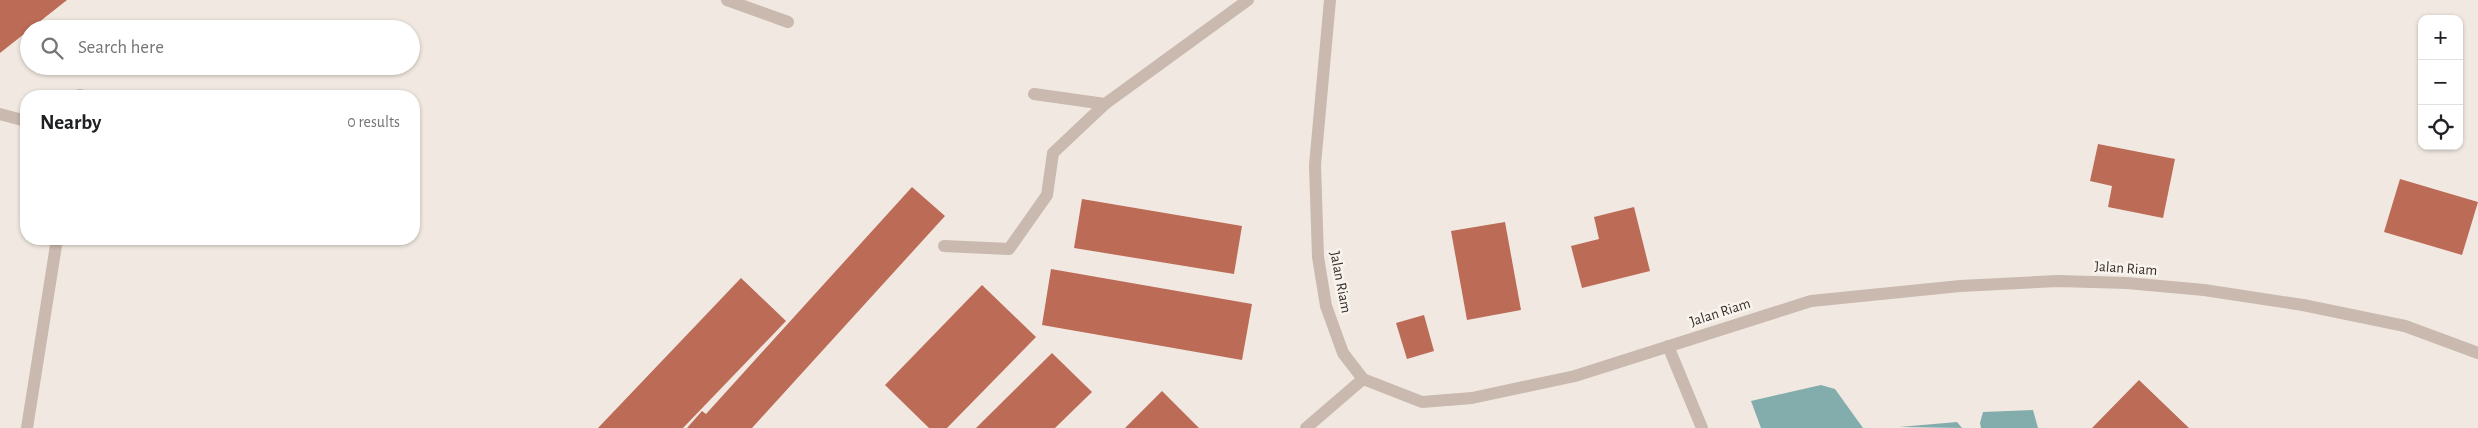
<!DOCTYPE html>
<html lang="en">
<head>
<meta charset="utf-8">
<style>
  body { margin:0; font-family:"Alegreya Sans",sans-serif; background:#f2f2f2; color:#202124 }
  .controls { position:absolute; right:15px; top:15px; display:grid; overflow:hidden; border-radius:10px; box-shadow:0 1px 4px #0004 }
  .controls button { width:45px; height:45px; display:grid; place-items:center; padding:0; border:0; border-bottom:1px solid #e0e0e0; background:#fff; color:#202124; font:25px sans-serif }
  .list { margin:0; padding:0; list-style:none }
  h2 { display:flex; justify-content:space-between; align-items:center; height:65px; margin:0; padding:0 20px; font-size:21px }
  h2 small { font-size:16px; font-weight:400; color:#757577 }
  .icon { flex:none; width:28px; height:28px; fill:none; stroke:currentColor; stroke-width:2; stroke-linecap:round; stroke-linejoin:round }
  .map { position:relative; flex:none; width:2478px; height:428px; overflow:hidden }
  .search { position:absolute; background:#fff; box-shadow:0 1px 4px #0004; left:20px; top:20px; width:400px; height:55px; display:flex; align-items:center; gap:12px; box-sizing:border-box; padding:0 18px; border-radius:28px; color:#757577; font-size:19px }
  .panel { position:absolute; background:#fff; box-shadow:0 1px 4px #0004; left:20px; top:90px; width:400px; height:155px; border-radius:20px }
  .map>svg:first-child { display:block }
  .water { fill:#83acac }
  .building { fill:#bb6b56 }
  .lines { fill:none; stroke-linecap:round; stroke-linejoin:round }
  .minor { stroke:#c9b9ae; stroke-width:12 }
  .labels { text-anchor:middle; stroke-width:5; stroke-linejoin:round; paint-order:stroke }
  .street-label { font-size:15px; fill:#382f2c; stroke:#f9f3ee }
</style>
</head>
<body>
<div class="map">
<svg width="2478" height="428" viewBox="0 0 2478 428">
  <rect width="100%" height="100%" fill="#f1e9e1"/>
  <g class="water">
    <path d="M1821 385 1835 389 1863 428H1761L1751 401Z"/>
    <path d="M2033 410 2038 428H1981L1980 423 1983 412Z"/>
    <path d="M1957 422 1962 428 1899 427Z"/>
  </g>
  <g class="building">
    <path d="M0 0H67L0 53Z"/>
    <path d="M2098 144 2175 159 2163 218 2108 207 2112 186 2090 181Z"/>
    <path d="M2400 179 2478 202 2462 255 2384 232Z"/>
    <path d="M912 187 945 216 752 428H687L702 411 706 414Z"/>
    <path d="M1082 199 1242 226 1234 274 1074 248Z"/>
    <path d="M1634 207 1650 271 1582 288 1571 246 1599 239 1594 217Z"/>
    <path d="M1505 222 1521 310 1467 320 1451 231Z"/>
    <path d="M1051 269 1252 304 1242 360 1042 325Z"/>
    <path d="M741 278 786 321 683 428H598Z"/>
    <path d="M982 285 1036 337 947 428H929L885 385Z"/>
    <path d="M1424 315 1434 351 1407 359 1396 323Z"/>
    <path d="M1052 353 1092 392 1055 428H976Z"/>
    <path d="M2139 380 2189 428H2092Z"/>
    <path d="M1162 391 1199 428H1125Z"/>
  </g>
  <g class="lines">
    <g class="minor">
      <path d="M727 0 788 22"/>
      <path d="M1330 0 1315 165 1318 257 1326 306 1343 353 1363 379 1422 402 1472 398 1575 376 1811 301 1960 286 2058 281 2127 283 2204 290 2303 305 2405 326 2478 353"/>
      <path d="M1034 94 1105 104 1248 0"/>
      <path d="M79 96 80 95"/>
      <path d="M0 114 26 121"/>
      <path d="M944 246 1009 249 1047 195 1053 153 1105 104"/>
      <path d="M1668 346 1702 428"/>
      <path d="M27 428 57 239"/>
      <path d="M1306 428 1363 379"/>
    </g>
  </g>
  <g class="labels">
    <g class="street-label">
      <text transform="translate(2126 268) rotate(4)" y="5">Jalan Riam</text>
      <text transform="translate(1341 282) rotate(79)" y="5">Jalan Riam</text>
      <text transform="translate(1720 312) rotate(-18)" y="5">Jalan Riam</text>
    </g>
  </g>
</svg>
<div class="controls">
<button>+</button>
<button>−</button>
<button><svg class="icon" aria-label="locate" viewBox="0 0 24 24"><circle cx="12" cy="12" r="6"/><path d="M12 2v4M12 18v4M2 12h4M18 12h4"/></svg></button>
</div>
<div class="search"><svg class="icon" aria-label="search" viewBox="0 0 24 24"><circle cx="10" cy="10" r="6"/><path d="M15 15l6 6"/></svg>Search here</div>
<section class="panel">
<h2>Nearby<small>0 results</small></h2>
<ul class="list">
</ul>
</section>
</div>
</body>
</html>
